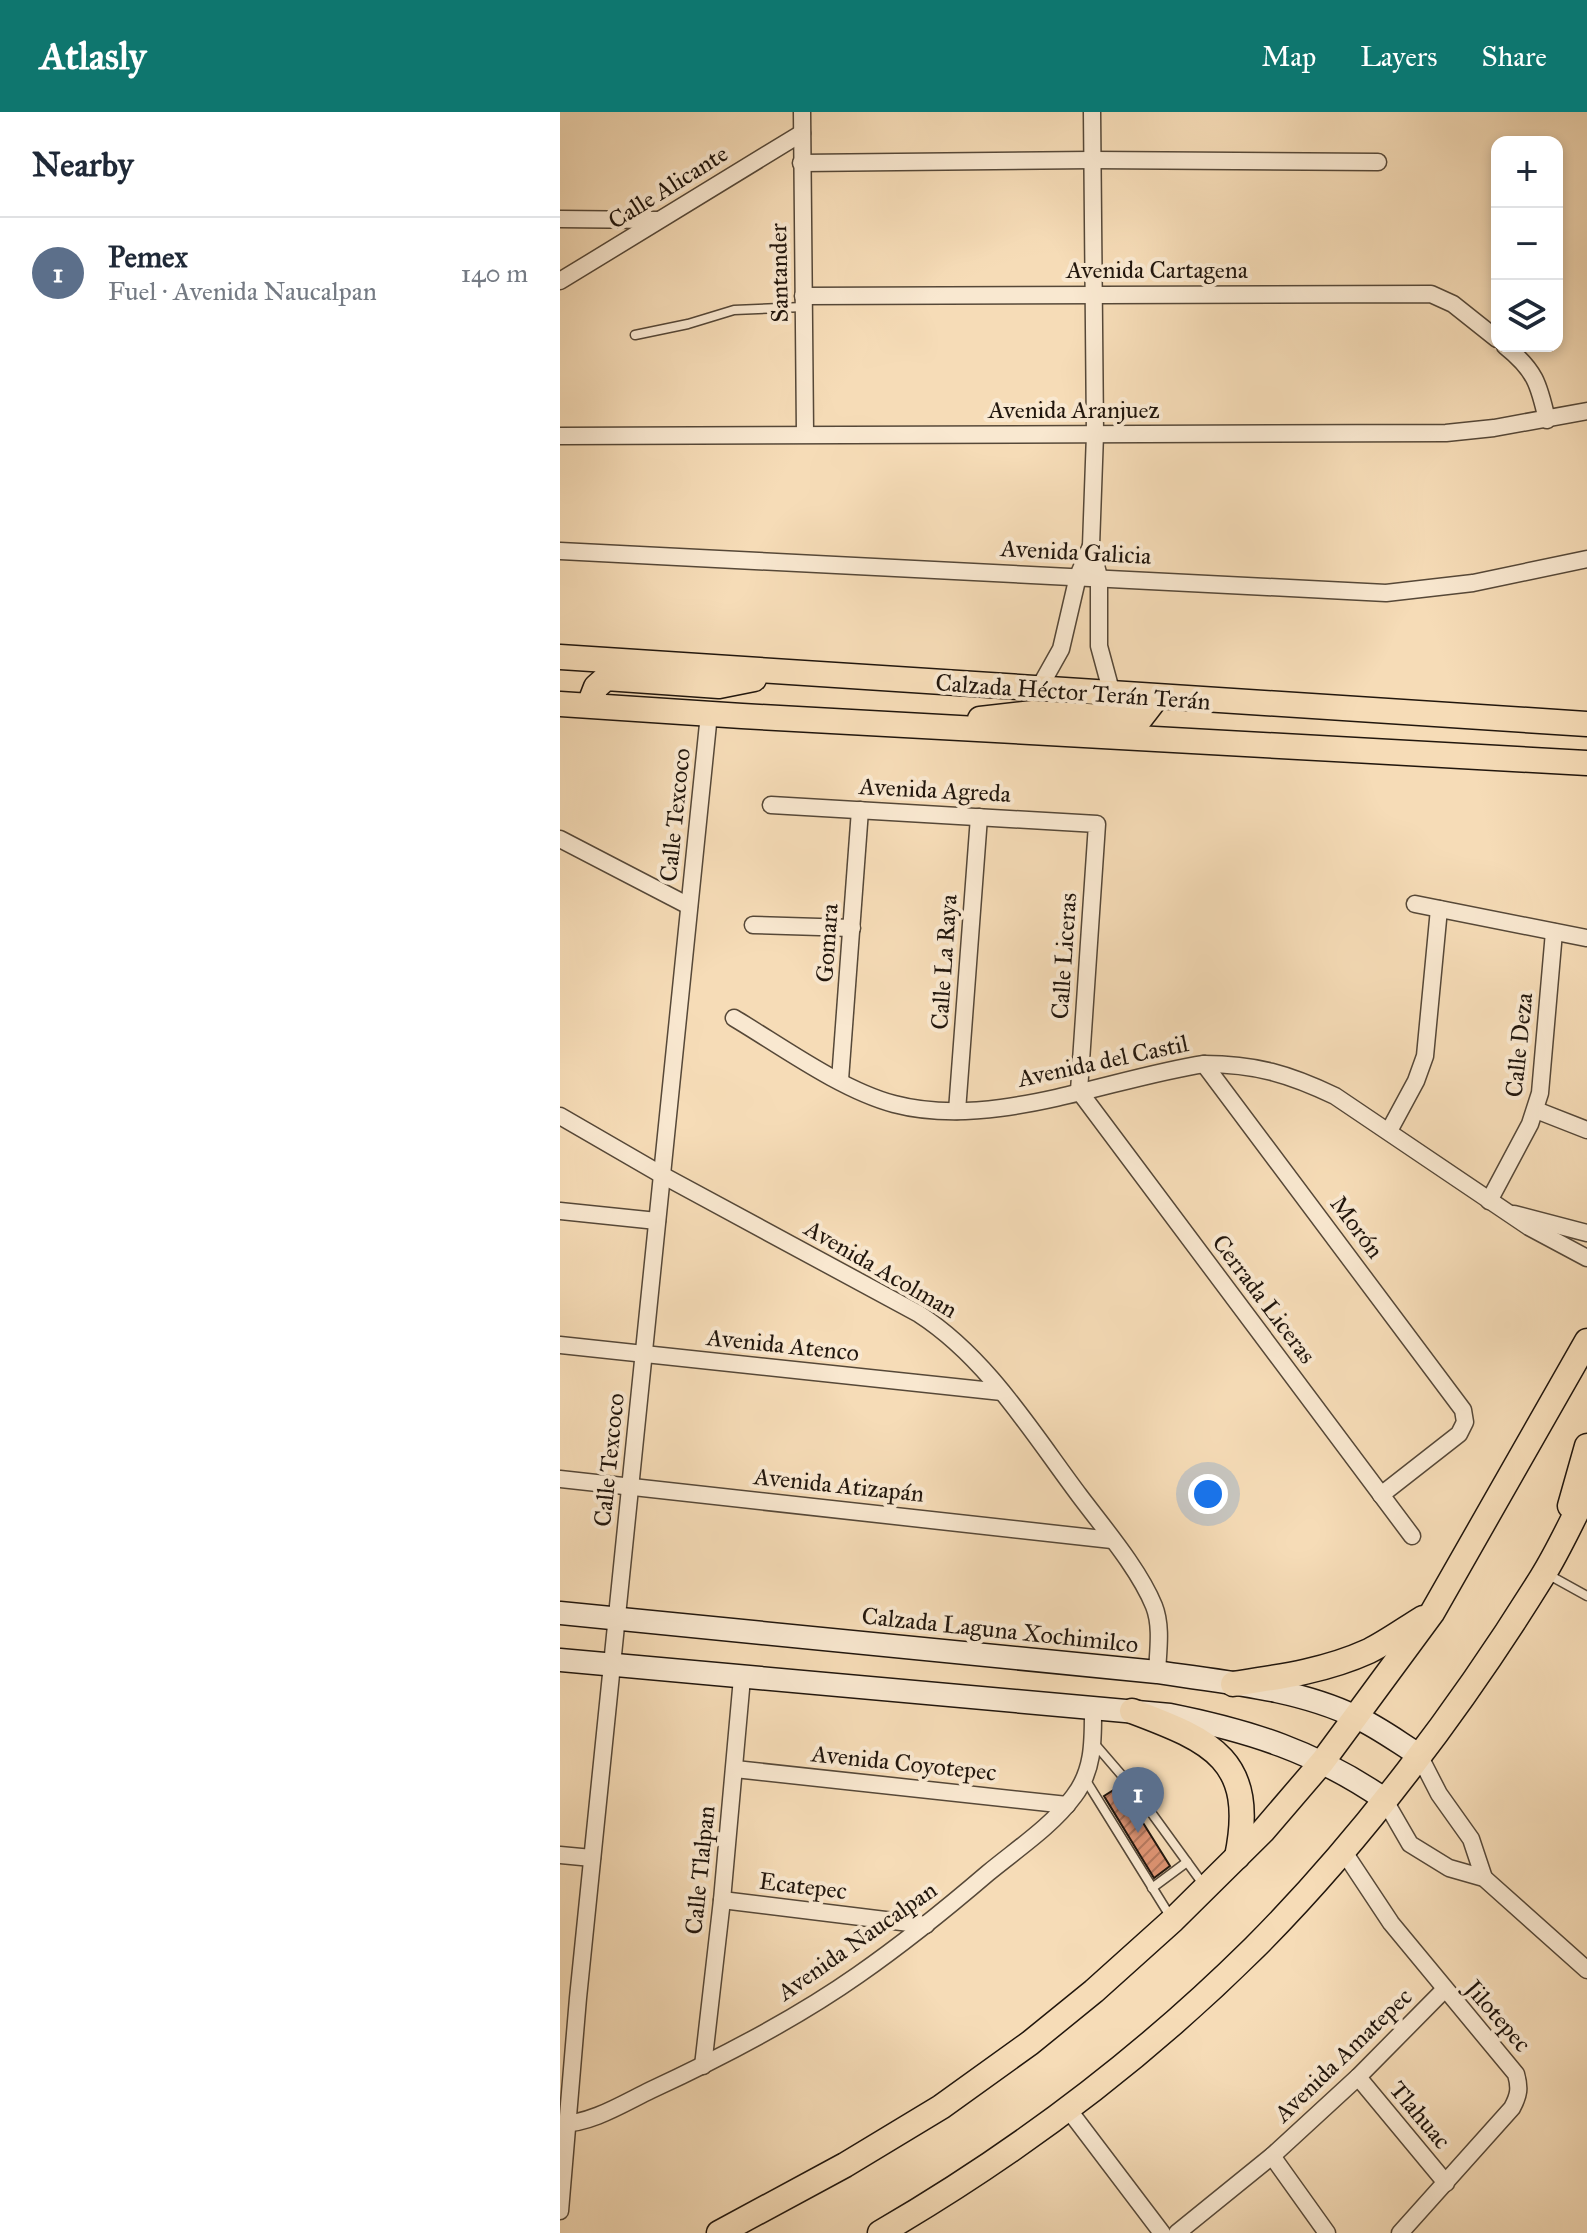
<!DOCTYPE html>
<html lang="en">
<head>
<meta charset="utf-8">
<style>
  body { margin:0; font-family:"IM FELL Great Primer",serif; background:#f6f6f7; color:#1f2937 }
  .controls { position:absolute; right:24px; top:24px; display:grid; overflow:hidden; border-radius:16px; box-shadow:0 4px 12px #0003 }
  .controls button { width:72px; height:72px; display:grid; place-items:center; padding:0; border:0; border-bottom:2px solid #e0e1e3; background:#fff; color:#1f2937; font:40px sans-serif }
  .you { position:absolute; left:648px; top:1382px; width:28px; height:28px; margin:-20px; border:6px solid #fff; border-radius:50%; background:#1a73e8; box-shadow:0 0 0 12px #1a73e833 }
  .badge { display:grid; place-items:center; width:52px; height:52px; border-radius:50%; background:#0f766e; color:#fff; font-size:26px; font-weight:700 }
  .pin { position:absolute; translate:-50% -66px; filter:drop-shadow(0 2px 4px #0008) }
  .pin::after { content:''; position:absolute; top:42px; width:28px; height:24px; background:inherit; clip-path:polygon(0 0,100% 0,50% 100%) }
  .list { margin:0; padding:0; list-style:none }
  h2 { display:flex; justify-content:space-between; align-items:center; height:104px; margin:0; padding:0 32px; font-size:34px }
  h2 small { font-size:26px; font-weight:400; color:#747a83 }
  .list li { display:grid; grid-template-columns:52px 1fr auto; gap:24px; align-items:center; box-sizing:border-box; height:112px; padding:0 32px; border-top:2px solid #e0e1e3 }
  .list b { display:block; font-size:30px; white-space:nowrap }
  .list p { margin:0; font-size:26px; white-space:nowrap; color:#747a83 }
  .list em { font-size:26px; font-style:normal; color:#747a83 }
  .icon { flex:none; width:44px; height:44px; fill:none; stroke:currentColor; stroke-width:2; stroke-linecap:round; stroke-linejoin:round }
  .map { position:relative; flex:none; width:1027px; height:2121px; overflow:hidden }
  header { display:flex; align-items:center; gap:48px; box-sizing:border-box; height:112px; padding:0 40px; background:#0f766e; color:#fff }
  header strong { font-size:38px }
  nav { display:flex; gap:44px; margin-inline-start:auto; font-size:28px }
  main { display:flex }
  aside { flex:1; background:#fff }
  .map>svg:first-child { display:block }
  .building { fill:url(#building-hatch); stroke:#21160d; stroke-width:2 }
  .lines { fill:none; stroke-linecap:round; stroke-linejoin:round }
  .service-casing { stroke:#564838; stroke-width:11 }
  .minor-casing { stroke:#564838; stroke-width:19 }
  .secondary-casing { stroke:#21160d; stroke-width:25 }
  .primary-casing { stroke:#21160d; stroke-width:27 }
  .service { stroke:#f9e8d0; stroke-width:8 }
  .minor { stroke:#f9e8d0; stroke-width:16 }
  .secondary { stroke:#f9e8d0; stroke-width:22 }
  .primary { stroke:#f6dcb7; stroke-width:24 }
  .labels { text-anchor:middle; stroke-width:8; stroke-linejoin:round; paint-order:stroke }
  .street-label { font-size:24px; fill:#21160d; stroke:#f9e8d0 }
</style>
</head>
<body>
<header>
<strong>Atlasly</strong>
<nav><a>Map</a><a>Layers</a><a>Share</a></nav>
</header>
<main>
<aside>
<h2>Nearby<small></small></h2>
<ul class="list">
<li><span class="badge" style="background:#5c6f8a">1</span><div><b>Pemex</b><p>Fuel · Avenida Naucalpan</p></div><em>140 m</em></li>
</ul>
</aside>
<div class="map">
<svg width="1027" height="2121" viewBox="0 0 1027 2121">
  <defs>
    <pattern id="building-hatch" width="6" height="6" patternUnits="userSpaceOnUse" patternTransform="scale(2)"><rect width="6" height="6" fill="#de9473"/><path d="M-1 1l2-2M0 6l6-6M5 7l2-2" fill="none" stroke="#b4785d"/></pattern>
  </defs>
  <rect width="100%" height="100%" fill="#f6dcb7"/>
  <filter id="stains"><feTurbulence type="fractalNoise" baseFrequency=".0025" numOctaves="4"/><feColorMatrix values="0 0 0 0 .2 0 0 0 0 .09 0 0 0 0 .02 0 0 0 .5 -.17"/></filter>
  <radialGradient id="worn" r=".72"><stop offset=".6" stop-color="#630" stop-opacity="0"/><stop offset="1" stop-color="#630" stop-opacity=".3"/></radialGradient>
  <path class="building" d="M560 1674 610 1754 594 1766 544 1684Z"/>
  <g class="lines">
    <defs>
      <g id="service">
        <path d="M75 223 128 212 174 198 243 195"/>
        <path d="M989 1463 1027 1484"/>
        <path d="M534 1631 577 1681 643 1772"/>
        <path d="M525 1667 610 1804"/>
        <path d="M592 1776 627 1750"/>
      </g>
      <g id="minor">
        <path d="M242 0 245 321"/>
        <path d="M532 0 535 322 531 434 539 465V534L552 582"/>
        <path d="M241 51 532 48 818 50"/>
        <path d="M0 107 98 108"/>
        <path d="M0 169 242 21"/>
        <path d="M243 184 871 182 893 192 937 227"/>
        <path d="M945 234C975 258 979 272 987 308"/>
        <path d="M0 324 886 321 934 316 1027 299"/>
        <path d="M0 439 826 481 913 471 1027 447"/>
        <path d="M478 578 501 537 518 464 531 434"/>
        <path d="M211 693 537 712 519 979 852 1424"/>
        <path d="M0 727 129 794"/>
        <path d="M855 792 1026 826"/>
        <path d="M193 813 292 816"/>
        <path d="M174 906C221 934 281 978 334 992 432 1018 547 967 644 952 695 952 729 962 775 984L969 1115 1027 1146"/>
        <path d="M644 952 903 1298 905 1310 899 1322 821 1383"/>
        <path d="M280 968 300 698"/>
        <path d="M976 998 1027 1018"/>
        <path d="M397 999 419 705"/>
        <path d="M0 1004 102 1063 359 1202C427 1246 471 1319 519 1383 543 1415 579 1457 594 1494 602 1514 598 1539 597 1560"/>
        <path d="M829 1019 856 969 865 944 879 797"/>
        <path d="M929 1089 970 1012 980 981 994 820"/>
        <path d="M0 1099 97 1109"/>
        <path d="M954 1102 1027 1121"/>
        <path d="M0 1233 442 1280"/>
        <path d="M0 1367 552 1428"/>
        <path d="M859 1643 879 1682 911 1727 924 1766"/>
        <path d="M175 1657 507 1693"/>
        <path d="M824 1687 850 1732 889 1756 924 1766 1027 1858"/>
        <path d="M782 1737 831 1811 956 1962C960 1976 959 1983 952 1996L840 2121"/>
        <path d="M0 1743 32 1746"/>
        <path d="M162 1788 366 1813"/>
        <path d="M143 1954 162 1788 182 1566"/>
        <path d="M798 1965 886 2071"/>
        <path d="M508 1997 602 2121"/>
        <path d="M0 2012C31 2012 64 1991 91 1978 162 1945 234 1908 298 1863 344 1831 386 1797 428 1761 457 1737 492 1714 514 1684 534 1658 533 1628 533 1597"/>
        <path d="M712 2044 767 2121"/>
        <path d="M0 2099 18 1886 149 602"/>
        <path d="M617 2121 712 2044 798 1965 884 1878"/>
      </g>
      <g id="secondary">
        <path d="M0 1501 597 1560C661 1570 737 1576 796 1605 818 1615 838 1630 859 1643"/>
        <path d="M0 1548 610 1603C690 1619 756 1640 824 1687"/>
      </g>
      <g id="primary">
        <path d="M0 545 1027 612"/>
        <path d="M0 592 182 604 1027 651"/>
        <path d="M29 593 36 575 46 566 159 574 194 567"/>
        <path d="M420 607 473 601 580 607 597 585"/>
        <path d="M1010 1394 1027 1334"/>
        <path d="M673 1572C720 1565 765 1559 809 1539 827 1530 845 1517 863 1506"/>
        <path d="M572 1599C652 1629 697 1648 677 1745"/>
        <path d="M159 2121 285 2053 381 1995 470 1931 534 1879 613 1808 703 1719 763 1649 872 1501 1027 1229"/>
        <path d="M320 2121C456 2042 582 1947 694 1836 801 1729 902 1594 982 1465 999 1438 1012 1408 1027 1380"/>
      </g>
    </defs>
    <use href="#service" class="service-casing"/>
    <use href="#minor" class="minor-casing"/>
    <use href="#secondary" class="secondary-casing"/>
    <use href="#primary" class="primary-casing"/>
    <use href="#service" class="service"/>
    <use href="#minor" class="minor"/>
    <use href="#secondary" class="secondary"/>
    <use href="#primary" class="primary"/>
  </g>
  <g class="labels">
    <g class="street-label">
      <text transform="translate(108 75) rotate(-32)" y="8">Calle Alicante</text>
      <text x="597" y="166">Avenida Cartagena</text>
      <text transform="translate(219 161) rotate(-91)" y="8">Santander</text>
      <text x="514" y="306">Avenida Aranjuez</text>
      <text transform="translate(516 440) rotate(3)" y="8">Avenida Galicia</text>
      <text transform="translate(513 580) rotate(4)" y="8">Calzada Héctor Terán Terán</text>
      <text transform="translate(375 678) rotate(3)" y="8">Avenida Agreda</text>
      <text transform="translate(115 703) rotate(-84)" y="8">Calle Texcoco</text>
      <text transform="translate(267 831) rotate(-86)" y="8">Gomara</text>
      <text transform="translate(504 844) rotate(-86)" y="8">Calle Liceras</text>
      <text transform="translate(384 850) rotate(-86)" y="8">Calle La Raya</text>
      <text transform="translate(959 933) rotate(-84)" y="8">Calle Deza</text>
      <text transform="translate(543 949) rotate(-12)" y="8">Avenida del Castil</text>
      <text transform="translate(797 1115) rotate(53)" y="8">Morón</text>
      <text transform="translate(321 1157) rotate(30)" y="8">Avenida Acolman</text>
      <text transform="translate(704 1187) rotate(53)" y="8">Cerrada Liceras</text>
      <text transform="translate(223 1233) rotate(6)" y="8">Avenida Atenco</text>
      <text transform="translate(49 1348) rotate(-84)" y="8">Calle Texcoco</text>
      <text transform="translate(279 1373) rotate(6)" y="8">Avenida Atizapán</text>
      <text transform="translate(440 1518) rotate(6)" y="8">Calzada Laguna Xochimilco</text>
      <text transform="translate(344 1651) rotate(6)" y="8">Avenida Coyotepec</text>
      <text transform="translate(140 1758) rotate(-84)" y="8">Calle Tlalpan</text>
      <text transform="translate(243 1774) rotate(7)" y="8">Ecatepec</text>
      <text transform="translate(297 1829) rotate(-35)" y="8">Avenida Naucalpan</text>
      <text transform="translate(938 1904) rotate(49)" y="8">Jilotepec</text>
      <text transform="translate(783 1943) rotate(-44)" y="8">Avenida Amatepec</text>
      <text transform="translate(860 2003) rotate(50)" y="8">Tlahuac</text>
    </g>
  </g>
  <rect width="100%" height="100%" filter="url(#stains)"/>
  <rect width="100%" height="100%" fill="url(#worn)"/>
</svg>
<div class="controls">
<button>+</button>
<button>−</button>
<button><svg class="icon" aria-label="layers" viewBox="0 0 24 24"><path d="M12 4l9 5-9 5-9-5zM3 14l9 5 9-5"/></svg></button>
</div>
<div class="you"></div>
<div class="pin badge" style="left:578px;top:1721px;background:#5c6f8a">1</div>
</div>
</main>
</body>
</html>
